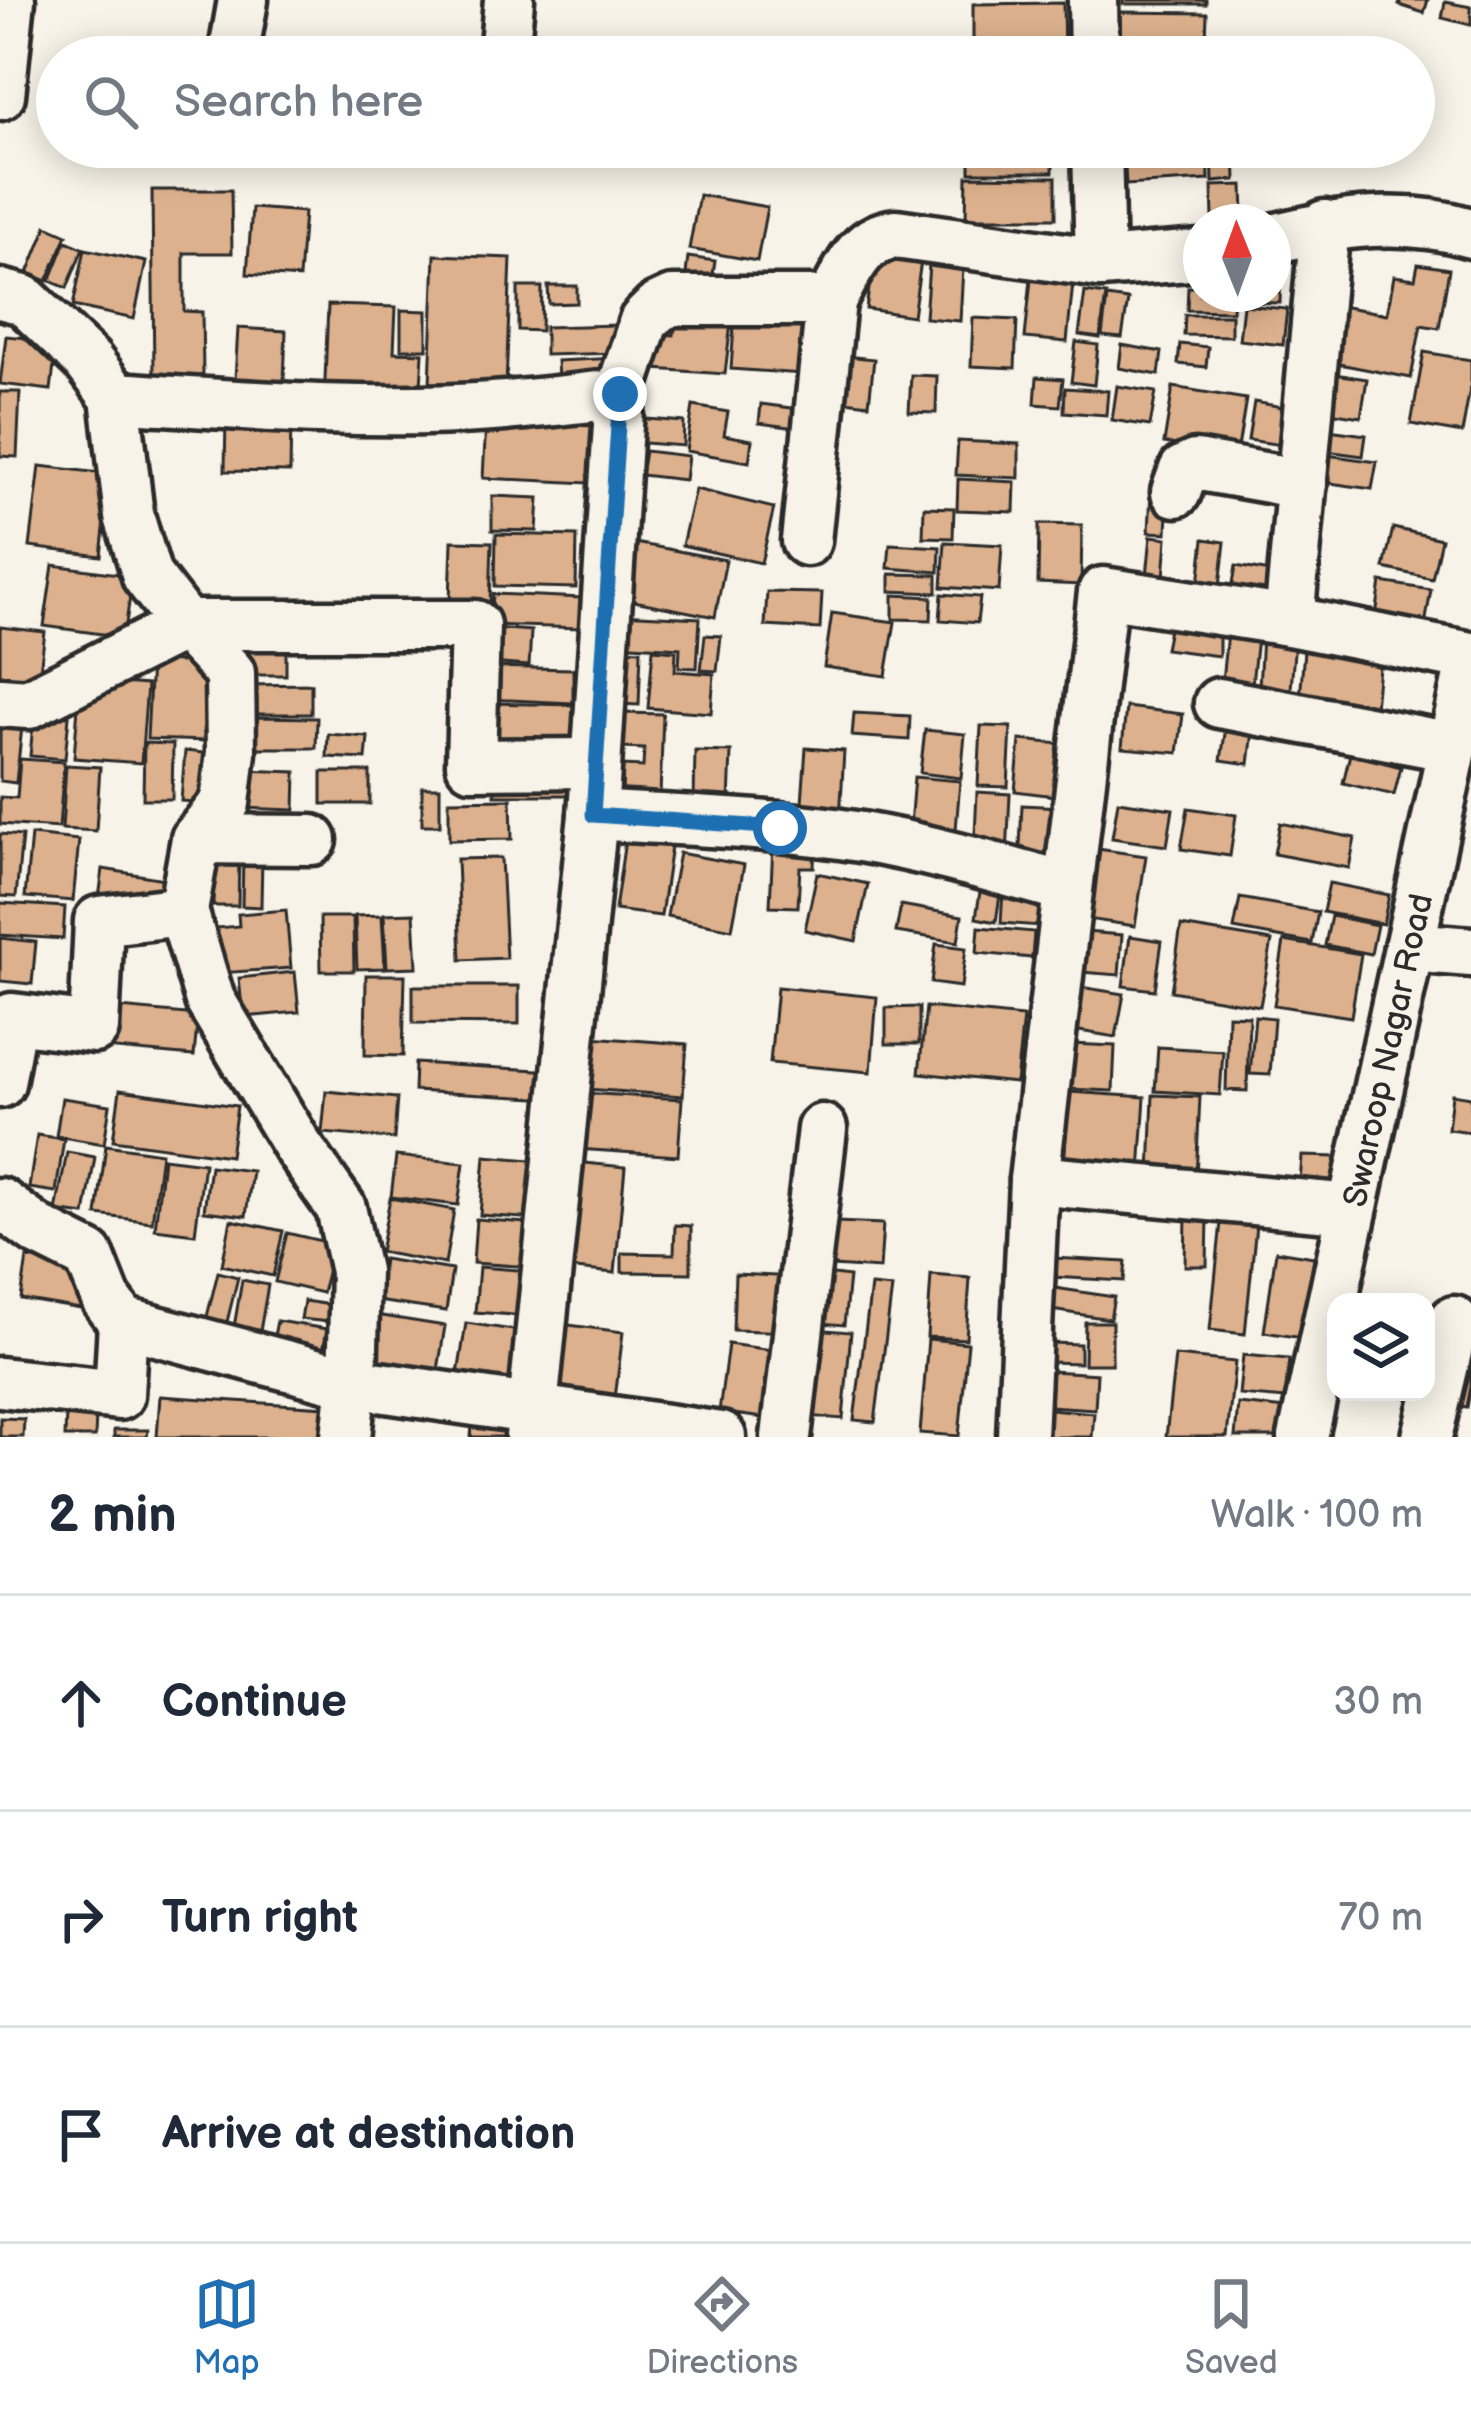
<!DOCTYPE html>
<html lang="en">
<head>
<meta charset="utf-8">
<style>
  body { margin:0; font-family:"Balsamiq Sans",sans-serif; background:#f2f2f3; color:#1f2937 }
  .controls { position:absolute; right:36px; bottom:36px; display:grid; overflow:hidden; border-radius:24px; box-shadow:0 6px 30px #0003 }
  .controls button { width:108px; height:108px; display:grid; place-items:center; padding:0; border:0; border-bottom:3px solid #e0e1e3; background:#fff; color:#1f2937; font:60px sans-serif }
  .compass { position:absolute; left:1183px; top:204px; width:108px; height:108px; border-radius:50%; background:#fff; box-shadow:0 6px 30px #0003; rotate:359deg }
  .stop { position:absolute; width:36px; height:36px; margin:-27px; border:9px solid #1f6fb2; border-radius:50%; background:#fff }
  .stop.end { background:#1f6fb2; border-color:#fff; box-shadow:0 3px 12px #0008 }
  .list { margin:0; padding:0; list-style:none }
  h2 { display:flex; justify-content:space-between; align-items:center; height:156px; margin:0; padding:0 48px; font-size:51px }
  h2 small { font-size:39px; font-weight:400; color:#747a83 }
  .list li { display:grid; grid-template-columns:78px 1fr auto; gap:36px; align-items:center; box-sizing:border-box; height:216px; padding:0 48px; border-top:3px solid #e0e1e3 }
  .list b { display:block; font-size:45px; white-space:nowrap }
  .list em { font-size:39px; font-style:normal; color:#747a83 }
  .icon { flex:none; width:66px; height:66px; fill:none; stroke:currentColor; stroke-width:2; stroke-linecap:round; stroke-linejoin:round }
  .map { position:relative; flex:none; width:1471px; height:1437px; overflow:hidden }
  .search { position:absolute; background:#fff; box-shadow:0 6px 30px #0003; left:36px; right:36px; top:36px; height:132px; display:flex; align-items:center; gap:30px; box-sizing:border-box; padding:0 42px; border-radius:66px; color:#747a83; font-size:45px }
  .sheet { height:804px; background:#fff }
  nav { display:flex; justify-content:space-around; align-items:center; box-sizing:border-box; height:168px; border-top:3px solid #e0e1e3; background:#fff; font-size:33px; color:#747a83 }
  nav a { display:grid; justify-items:center; gap:6px }
  nav .on { color:#1f6fb2 }
  .map>svg:first-child { display:block }
  .building { fill:#ddb18d; stroke:#2b2b2b; stroke-width:3 }
  .lines { fill:none; stroke-linecap:round; stroke-linejoin:round }
  .street-casing { stroke:#2b2b2b; stroke-width:57 }
  .street { stroke:#f7f3e8; stroke-width:48 }
  .route { stroke:#1f6fb2; stroke-width:15 }
  .labels { text-anchor:middle; stroke-width:9; stroke-linejoin:round; paint-order:stroke }
  .street-label { font-size:33px; fill:#2b2b2b; stroke:#f7f3e8 }
</style>
</head>
<body>
<div class="map">
<svg width="1471" height="1437" viewBox="0 0 1471 1437">
  <rect width="100%" height="100%" fill="#f7f3e8"/>
  <filter id="ink" filterUnits="userSpaceOnUse"><feTurbulence type="fractalNoise" baseFrequency=".00833" numOctaves="2"/><feDisplacementMap in="SourceGraphic" scale="24" xChannelSelector="R" yChannelSelector="G"/><feConvolveMatrix kernelMatrix="1 2 1 2 8 2 1 2 1" color-interpolation-filters="sRGB"/></filter>
  <g filter="url(#ink)">
    <g class="building">
      <rect x="1123" y="0" width="83" height="4"/>
      <path d="M1401 0H1428L1424 13 1399 5Z"/>
      <path d="M1445 2 1471 7V25L1442 18Z"/>
      <path d="M1063 3 1064 57H973V4Z"/>
      <path d="M1120 12 1207 13 1206 42 1120 41Z"/>
      <path d="M400 147H469L467 157Z"/>
      <rect x="970" y="147" width="83" height="25"/>
      <path d="M1159 147H1208L1209 180 1126 185 1124 149Z"/>
      <path d="M1235 149 1236 180 1213 182 1212 151Z"/>
      <path d="M967 176 1056 177V218H966Z"/>
      <path d="M1243 185 1244 218H1213L1212 186Z"/>
      <path d="M152 190H231L232 253H184V311L202 312 203 376H154Z"/>
      <path d="M699 195 767 207 757 261 689 249Z"/>
      <path d="M252 208 304 212 299 278 247 274Z"/>
      <path d="M47 226 67 235 47 281 28 273Z"/>
      <path d="M66 241 83 248 67 288 50 281Z"/>
      <path d="M85 249 146 262 134 319 73 306Z"/>
      <path d="M874 254 921 261 913 316 866 309Z"/>
      <path d="M435 255 511 258 506 386 430 384Z"/>
      <path d="M688 257 715 261 711 286 685 283Z"/>
      <path d="M1418 264 1449 269 1439 328 1421 325 1411 378 1329 362 1340 306 1387 314 1394 276 1415 279Z"/>
      <path d="M929 265 963 268 960 321 925 318Z"/>
      <path d="M1273 269H1281L1280 303 1243 302 1244 294H1273Z"/>
      <path d="M1031 279 1073 283 1067 342 1025 338Z"/>
      <path d="M548 286H577V303L549 304Z"/>
      <path d="M518 287H542L541 331 518 330Z"/>
      <path d="M1188 287H1201V294H1233L1232 311 1187 310Z"/>
      <path d="M1085 292 1106 295 1100 338 1079 335Z"/>
      <path d="M1107 297 1128 300 1122 338 1102 336Z"/>
      <path d="M328 305 396 307 394 352 423 353 421 386 351 384 350 406 324 405Z"/>
      <path d="M1243 305 1287 309 1283 345 1239 340Z"/>
      <path d="M677 307 732 314 725 374 654 369 656 334 674 335Z"/>
      <path d="M401 310 427 311V349H401Z"/>
      <path d="M735 311 805 316 802 374 731 369Z"/>
      <path d="M1185 315H1231V336L1184 335Z"/>
      <path d="M973 318 1017 320 1015 368 971 366Z"/>
      <path d="M618 325V353L545 355V327Z"/>
      <path d="M238 328 286 331 284 381 235 379Z"/>
      <path d="M6 336 57 341 51 390 0 384Z"/>
      <path d="M1076 342 1098 345 1094 385 1071 382Z"/>
      <path d="M1180 344 1208 347 1206 367 1178 364Z"/>
      <path d="M1122 345 1162 352 1159 375 1119 368Z"/>
      <path d="M1424 352 1471 360V383L1462 433 1411 424Z"/>
      <path d="M836 355 874 359 869 404 830 399Z"/>
      <path d="M618 358V377L558 380 557 361Z"/>
      <path d="M1328 373 1367 379 1361 417 1323 411Z"/>
      <path d="M911 375 937 376 936 413 909 412Z"/>
      <path d="M1037 377 1063 379 1060 406 1035 404Z"/>
      <path d="M1117 386 1156 392 1150 426 1112 420Z"/>
      <path d="M1173 387 1246 399 1237 454 1164 443Z"/>
      <path d="M1065 388 1108 391 1106 415 1064 412Z"/>
      <path d="M0 392H20L17 457 0 456Z"/>
      <path d="M1254 402 1294 409 1288 446 1248 440Z"/>
      <path d="M761 404 799 409 796 428 759 423Z"/>
      <path d="M693 406 728 412 724 435 752 440 749 462 686 451Z"/>
      <path d="M226 418 291 419 290 472 225 471Z"/>
      <path d="M634 418 684 422 683 446 632 442Z"/>
      <path d="M486 421 592 426 589 483 483 478Z"/>
      <path d="M1321 429 1366 435 1363 456 1319 450Z"/>
      <path d="M958 441 1019 444V478L956 475Z"/>
      <path d="M645 451 688 456 685 480 641 475Z"/>
      <path d="M1320 454 1377 462 1372 489 1316 481Z"/>
      <path d="M40 466 110 474 101 556 30 547Z"/>
      <path d="M958 479 1015 482 1014 512 957 510Z"/>
      <path d="M695 489 774 508 761 563 682 545Z"/>
      <path d="M1151 491H1169L1167 533 1149 532Z"/>
      <path d="M492 496 539 498 537 531 492 530Z"/>
      <path d="M924 507 954 508 953 538 923 537Z"/>
      <path d="M1039 524 1082 525 1081 585 1038 583Z"/>
      <path d="M1393 528 1441 539 1432 579 1384 568Z"/>
      <path d="M496 534 577 536 576 588 495 586Z"/>
      <path d="M1151 536 1167 538 1164 578 1147 576Z"/>
      <path d="M1204 539 1225 542 1220 586 1199 584Z"/>
      <path d="M452 541 492 542 490 603 450 601Z"/>
      <path d="M630 542 726 560 715 617 619 598Z"/>
      <path d="M945 542 1002 545 999 591 942 587Z"/>
      <path d="M890 544 940 547 939 572 888 568Z"/>
      <path d="M53 565 133 576 124 637 44 626Z"/>
      <path d="M1236 566 1282 574 1278 597 1232 589Z"/>
      <path d="M890 574 937 575V593L890 591Z"/>
      <path d="M1381 582 1431 590 1423 637 1374 629Z"/>
      <path d="M767 592 822 593 820 629 765 626Z"/>
      <path d="M493 594 582 598 581 628 491 625Z"/>
      <path d="M942 594 980 597 977 623 940 620Z"/>
      <path d="M893 595 932 597 931 620 893 619Z"/>
      <path d="M832 613 895 622 886 676 824 667Z"/>
      <path d="M618 614 700 618 697 668 679 667 680 648 616 644Z"/>
      <path d="M1172 614 1219 622V656L1165 649Z"/>
      <path d="M1228 624 1258 628 1251 693 1221 690Z"/>
      <path d="M0 627 45 632 37 694 0 690Z"/>
      <path d="M491 628 531 631 529 666 489 663Z"/>
      <rect x="240" y="635" width="46" height="40"/>
      <path d="M705 635 721 636 717 671 701 670Z"/>
      <path d="M1262 637 1295 639 1291 689 1259 687Z"/>
      <path d="M618 649 641 650 639 705 616 704Z"/>
      <path d="M653 649 676 651 675 671 714 674 711 713 648 708Z"/>
      <path d="M1304 650 1380 657 1375 707 1300 700Z"/>
      <path d="M151 661 211 663 208 741 147 739Z"/>
      <path d="M487 667 573 669V703L487 699Z"/>
      <path d="M80 680 147 685 141 763 74 758Z"/>
      <path d="M311 684V714H248L247 685Z"/>
      <path d="M488 703 575 705 573 741 487 738Z"/>
      <path d="M1126 707 1183 714 1178 753 1122 748Z"/>
      <path d="M34 713 69 716 65 759 30 756Z"/>
      <path d="M625 713 663 714 660 796 622 794 623 766 643 767 644 749 623 748Z"/>
      <path d="M854 713 910 716 909 740 852 736Z"/>
      <path d="M0 715 23 717 16 783 0 781Z"/>
      <path d="M251 717 317 718 316 748H250Z"/>
      <path d="M981 726 1011 727 1008 787 978 786Z"/>
      <path d="M1226 727 1253 731 1249 764 1221 760Z"/>
      <path d="M925 730 965 734 961 778 920 773Z"/>
      <path d="M328 734 368 737 366 759 327 757Z"/>
      <path d="M1020 740 1061 744 1055 796 1015 791Z"/>
      <path d="M144 743 173 744 172 799H143Z"/>
      <path d="M806 748 844 751 840 819 801 816Z"/>
      <path d="M185 751 213 754 209 803 181 801Z"/>
      <path d="M695 751 731 752 729 802 694 801Z"/>
      <path d="M1350 754 1401 767 1394 795 1343 783Z"/>
      <path d="M20 759 64 762 59 828 0 824V797L17 798Z"/>
      <path d="M66 765 100 767 96 831 62 829Z"/>
      <path d="M495 766H582L583 795H495Z"/>
      <path d="M243 770 296 772 295 810 242 808Z"/>
      <rect x="322" y="772" width="48" height="32"/>
      <path d="M914 777 960 781 955 842 909 838Z"/>
      <rect x="422" y="787" width="18" height="38"/>
      <path d="M977 792 1010 794 1007 857 974 856Z"/>
      <path d="M511 799 512 839 449 840V800Z"/>
      <path d="M1118 801 1173 809 1167 846 1112 838Z"/>
      <path d="M1022 805 1061 807 1058 869 1019 867Z"/>
      <path d="M1188 808 1236 815 1230 856 1181 849Z"/>
      <path d="M1280 823 1355 838 1349 868 1274 854Z"/>
      <path d="M0 834 22 836 16 897 0 896Z"/>
      <path d="M31 835 79 840 73 901 25 897Z"/>
      <path d="M625 840 671 846 661 916 615 910Z"/>
      <path d="M773 844 815 846 814 867H800L798 907 770 906Z"/>
      <path d="M1084 847 1146 856 1135 926 1073 917Z"/>
      <path d="M679 853 744 865 732 929 667 916Z"/>
      <path d="M243 856H262L261 907 242 906Z"/>
      <path d="M214 857H239L238 906H213Z"/>
      <path d="M501 858 506 958 461 960 457 859Z"/>
      <path d="M103 869 164 879 159 908 99 898Z"/>
      <path d="M817 873 868 884 856 941 805 930Z"/>
      <path d="M1329 883 1389 895 1383 924 1323 912Z"/>
      <path d="M981 885 1001 888 996 922 976 918Z"/>
      <path d="M1003 890 1042 892 1040 926 1001 923Z"/>
      <path d="M1240 898 1318 912 1312 943 1234 929Z"/>
      <path d="M0 903 65 907 63 939 0 935Z"/>
      <path d="M901 905 962 916 958 942 896 932Z"/>
      <path d="M286 910 291 968 220 973 216 928 239 926 238 914Z"/>
      <path d="M414 913 417 967 387 968 384 914Z"/>
      <path d="M382 915 385 968 357 969 355 916Z"/>
      <path d="M1331 916 1377 925 1371 954 1325 945Z"/>
      <path d="M320 917H353L354 971H321Z"/>
      <path d="M1181 926 1272 941 1260 1006 1171 991Z"/>
      <path d="M979 927 1034 932 1032 958 977 953Z"/>
      <path d="M1072 931 1122 935 1119 975 1068 971Z"/>
      <path d="M1130 936 1162 941 1155 990 1123 986Z"/>
      <path d="M0 938 36 942 32 984 0 981Z"/>
      <path d="M1284 941 1361 954 1351 1017 1274 1005Z"/>
      <path d="M936 944 966 948 961 987 931 983Z"/>
      <path d="M295 972 299 1012 243 1017 239 978Z"/>
      <path d="M366 975H405L403 1056 365 1055Z"/>
      <path d="M413 986H519V1024L413 1023Z"/>
      <path d="M1074 986 1124 994 1116 1037 1067 1029Z"/>
      <path d="M777 987 877 997 871 1072 770 1063Z"/>
      <path d="M108 1007 198 1015 194 1056 104 1048Z"/>
      <path d="M919 1007V1044H886V1008Z"/>
      <path d="M926 1007 1023 1017 1016 1083 919 1073Z"/>
      <path d="M1228 1015 1249 1016 1247 1091 1226 1090Z"/>
      <path d="M1255 1016 1274 1018 1270 1075 1250 1074Z"/>
      <path d="M590 1037 687 1044 683 1096 587 1089Z"/>
      <path d="M1070 1044 1115 1046 1113 1091 1068 1089Z"/>
      <path d="M1158 1047 1223 1051 1220 1095 1155 1091Z"/>
      <path d="M415 1063 555 1071 554 1099 414 1091Z"/>
      <path d="M120 1090 237 1106 230 1156 113 1140Z"/>
      <path d="M326 1091 397 1098 394 1139 322 1133Z"/>
      <path d="M1069 1092 1145 1097 1140 1172 1064 1167Z"/>
      <path d="M582 1093 682 1099 678 1156 578 1149Z"/>
      <path d="M1452 1094 1471 1097V1132L1448 1129Z"/>
      <path d="M1153 1095 1200 1097 1196 1177 1150 1175Z"/>
      <path d="M62 1098 110 1105 104 1144 56 1136Z"/>
      <path d="M37 1135 64 1139 56 1192 29 1188Z"/>
      <path d="M106 1145 161 1153 152 1222 97 1215Z"/>
      <path d="M67 1152 95 1157 85 1215 56 1211Z"/>
      <path d="M396 1156 464 1163 458 1205 391 1197Z"/>
      <path d="M485 1156 554 1162 549 1220 480 1215Z"/>
      <path d="M1302 1156 1338 1157V1184L1300 1183Z"/>
      <path d="M163 1158 204 1163 195 1234 155 1229Z"/>
      <path d="M575 1162 625 1167 615 1273 565 1268Z"/>
      <path d="M210 1166 252 1171 246 1216 204 1211Z"/>
      <path d="M390 1198 454 1210 445 1264 380 1252Z"/>
      <path d="M1186 1215H1208L1207 1266H1185Z"/>
      <path d="M476 1219 550 1225 547 1268 473 1263Z"/>
      <path d="M231 1220 283 1231 273 1276 222 1265Z"/>
      <path d="M835 1222 883 1224 880 1269 832 1266Z"/>
      <path d="M1221 1222 1256 1225 1245 1334 1210 1330Z"/>
      <path d="M675 1225 691 1226V1273L622 1272V1253L674 1254Z"/>
      <path d="M287 1233 334 1244 322 1293 275 1282Z"/>
      <path d="M1276 1251 1314 1257 1302 1338 1264 1332Z"/>
      <path d="M27 1258 87 1267 81 1309 21 1299Z"/>
      <path d="M1053 1258 1126 1262 1124 1281 1052 1277Z"/>
      <path d="M383 1259 452 1270 446 1311 377 1301Z"/>
      <path d="M479 1267 543 1272 540 1317 475 1312Z"/>
      <path d="M218 1272 238 1277 225 1330 205 1325Z"/>
      <path d="M735 1274 797 1277 795 1332 733 1330Z"/>
      <path d="M826 1274 849 1277 844 1325 821 1323Z"/>
      <path d="M931 1275 970 1278 966 1339 927 1337Z"/>
      <path d="M242 1280 268 1285 259 1337 233 1333Z"/>
      <path d="M871 1286 892 1288 875 1422 854 1420Z"/>
      <path d="M1055 1288 1114 1297 1110 1319 1051 1310Z"/>
      <path d="M304 1301 331 1305 329 1322 301 1319Z"/>
      <path d="M376 1315 445 1326 436 1383 367 1371Z"/>
      <path d="M277 1321 327 1329 323 1350 273 1341Z"/>
      <path d="M1085 1322H1112V1364H1084Z"/>
      <path d="M466 1323 533 1333 524 1391 457 1381Z"/>
      <path d="M561 1324 623 1332 615 1399 553 1391Z"/>
      <path d="M814 1329 851 1332 843 1419 806 1416Z"/>
      <path d="M928 1339 968 1343 959 1436 920 1433Z"/>
      <path d="M1050 1343 1080 1344V1363L1049 1362Z"/>
      <path d="M728 1344 787 1352 778 1420 719 1412Z"/>
      <path d="M1471 1344V1386L1467 1407 1447 1404Z"/>
      <path d="M1243 1355 1289 1359 1285 1399 1239 1395Z"/>
      <path d="M1175 1356 1235 1362 1227 1437H1166Z"/>
      <path d="M1051 1371 1097 1374 1095 1409 1049 1406Z"/>
      <path d="M160 1396 325 1407 323 1437H157Z"/>
      <path d="M1238 1404 1287 1409 1285 1437H1235Z"/>
      <path d="M1039 1408 1094 1413 1092 1437H1036Z"/>
      <path d="M66 1413 96 1415 95 1437H65Z"/>
      <path d="M473 1414 520 1420 518 1437H471Z"/>
      <path d="M0 1418 24 1419 23 1437H0Z"/>
      <path d="M114 1430H148L147 1437H114Z"/>
    </g>
    <g class="lines">
      <defs>
        <g id="street">
          <path d="M1093 0 1094 57"/>
          <path d="M233 57 243 0"/>
          <path d="M504 57 509 0"/>
          <path d="M0 95 10 0"/>
          <path d="M1097 147 1100 263"/>
          <path d="M1273 239C1339 222 1404 213 1471 233"/>
          <path d="M0 294 24 300 88 361 115 397 129 516 147 576 185 625 230 673 231 752 225 803 196 839 183 911 210 1000 298 1147 341 1208 355 1271 352 1383 346 1437"/>
          <path d="M115 397C240 405 366 416 492 407 535 404 578 398 620 394"/>
          <path d="M1176 492 1184 470 1195 465 1302 484"/>
          <path d="M806 541 831 301"/>
          <path d="M1289 621 1325 225"/>
          <path d="M0 702 28 704 185 625H475L471 764 596 763"/>
          <path d="M1219 703 1452 747"/>
          <path d="M593 815C682 821 773 823 861 837 931 849 999 869 1067 888"/>
          <path d="M196 839 312 840"/>
          <path d="M1409 947 1471 952"/>
          <path d="M0 1083 12 1018 94 1028 99 921 183 911"/>
          <path d="M1034 1180 1352 1209"/>
          <path d="M0 1203 37 1230 89 1256 106 1299 123 1322 352 1383 721 1437"/>
          <path d="M0 1382 119 1395 123 1322"/>
          <path d="M530 1437 593 815 620 394 644 321 657 308 672 301H831C849 270 858 239 896 234L1100 263 1201 255"/>
          <path d="M786 1437 822 1129"/>
          <path d="M1022 1437 1034 1180 1103 592 1289 621 1471 657"/>
          <path id="s1" d="M1303 1437 1471 662"/>
          <path d="M1427 1437 1454 1321"/>
        </g>
      </defs>
      <use href="#street" class="street-casing"/>
      <use href="#street" class="street"/>
    </g>
  </g>
  <g class="lines" filter="url(#ink)">
    <path class="route" d="M620 394 593 815 780 828"/>
  </g>
  <g class="labels">
    <g class="street-label">
      <text dy="12" stroke="none"><textPath href="#s1" startOffset="396">Swaroop Nagar Road</textPath></text>
    </g>
  </g>
</svg>
<div class="controls">
<button><svg class="icon" aria-label="layers" viewBox="0 0 24 24"><path d="M12 4l9 5-9 5-9-5zM3 14l9 5 9-5"/></svg></button>
</div>
<svg class="compass" viewBox="-18 -18 36 36"><path d="M0-13l5 13h-10z" fill="#e53935"/><path d="M0 13l5-13h-10z" fill="#747a83"/></svg>
<div class="stop" style="left:780px;top:828px"></div>
<div class="stop end" style="left:620px;top:394px"></div>
<div class="search"><svg class="icon" aria-label="search" viewBox="0 0 24 24"><circle cx="10" cy="10" r="6"/><path d="M15 15l6 6"/></svg>Search here</div>
</div>
<section class="sheet">
<h2>2 min<small>Walk · 100 m</small></h2>
<ul class="list">
<li><svg class="icon" aria-label="ahead" viewBox="0 0 24 24"><path d="M12 20V5M6 11l6-6 6 6"/></svg><div><b>Continue</b></div><em>30 m</em></li>
<li><svg class="icon" aria-label="right" viewBox="0 0 24 24"><path d="M7 20v-9h11M14 6l5 5-5 5"/></svg><div><b>Turn right</b></div><em>70 m</em></li>
<li><svg class="icon" aria-label="arrive" viewBox="0 0 24 24"><path d="M6 21V4h12l-3 4 3 4H6"/></svg><div><b>Arrive at destination</b></div></li>
</ul>
</section>
<nav>
<a class="on"><svg class="icon" aria-label="map" viewBox="0 0 24 24"><path d="M3 6l6-2 6 2 6-2v14l-6 2-6-2-6 2zM9 4v14M15 6v14"/></svg>Map</a>
<a><svg class="icon" aria-label="directions" viewBox="0 0 24 24"><path d="M12 3l9 9-9 9-9-9zM9 14v-3h6M13 9l2 2-2 2"/></svg>Directions</a>
<a><svg class="icon" aria-label="saved" viewBox="0 0 24 24"><path d="M7 4h10v16l-5-4-5 4z"/></svg>Saved</a>
</nav>
</body>
</html>
